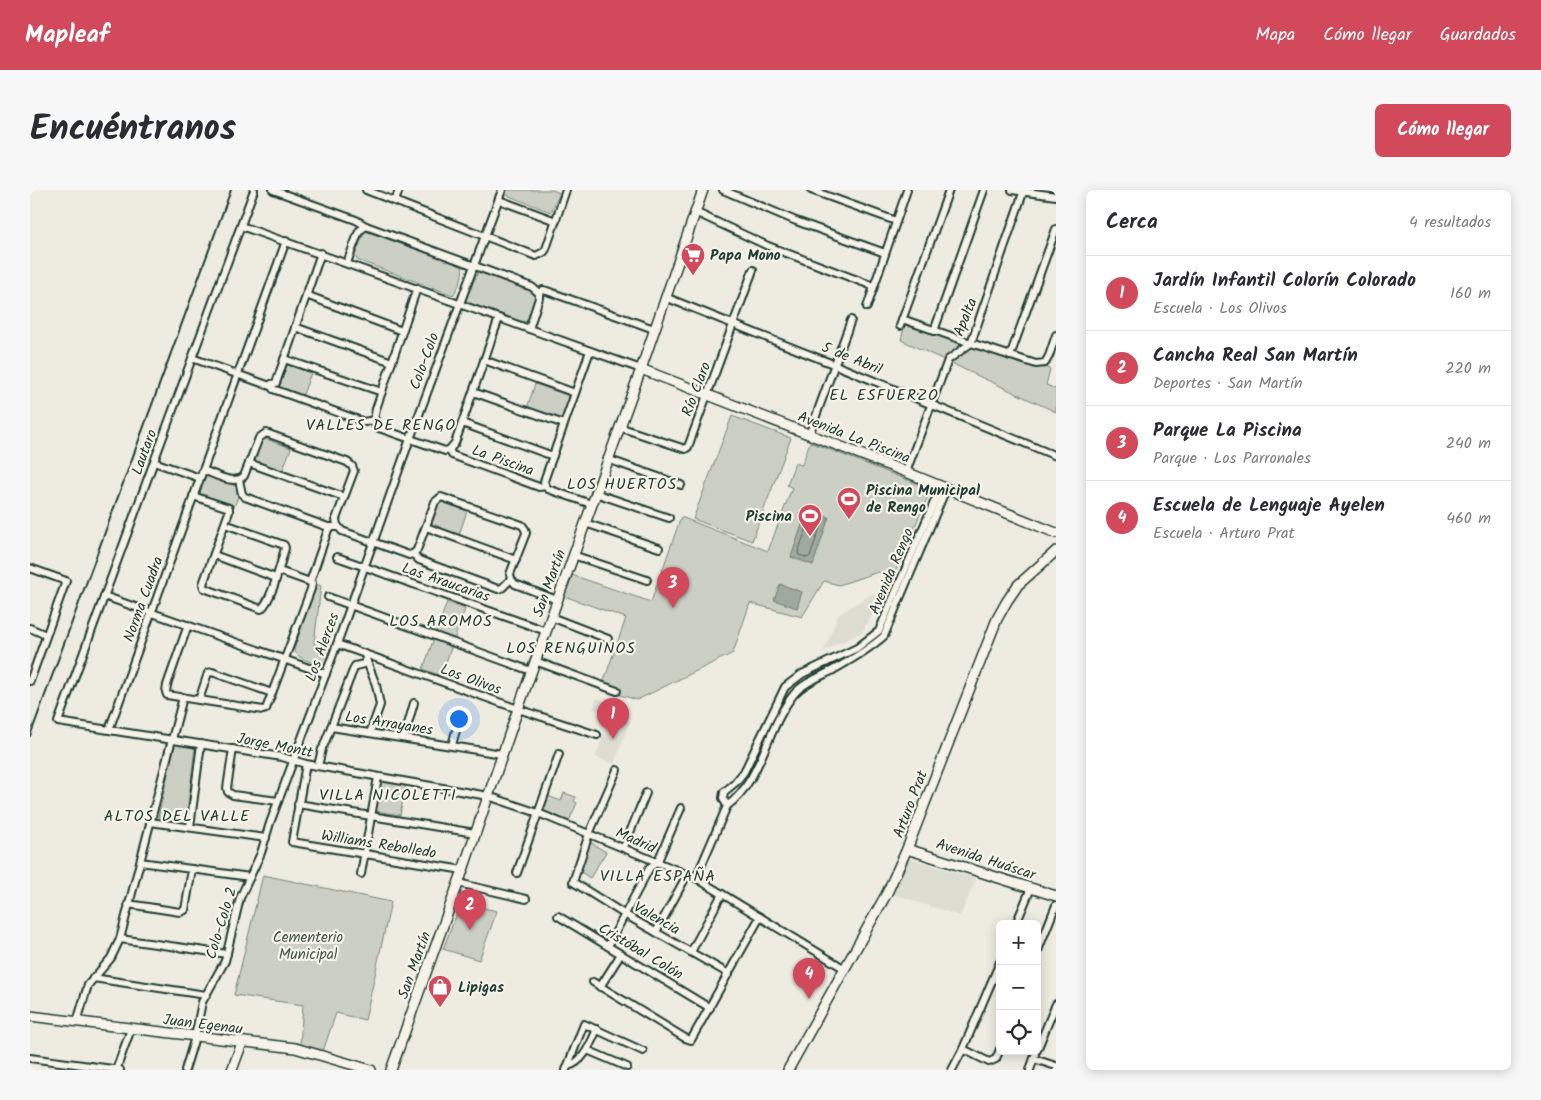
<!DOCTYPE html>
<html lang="es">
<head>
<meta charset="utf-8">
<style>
  body { margin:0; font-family:Kalam,sans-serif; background:#f7f7f7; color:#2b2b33 }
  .controls { position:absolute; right:15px; bottom:15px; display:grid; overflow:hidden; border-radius:8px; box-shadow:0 2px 12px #0003 }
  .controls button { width:45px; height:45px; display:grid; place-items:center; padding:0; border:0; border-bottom:1px solid #e1e1e2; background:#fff; color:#2b2b33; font:25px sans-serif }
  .you { position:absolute; left:428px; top:528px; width:18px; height:18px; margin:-12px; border:4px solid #fff; border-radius:50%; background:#1a73e8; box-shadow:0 0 0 8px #1a73e833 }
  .badge { display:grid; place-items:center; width:32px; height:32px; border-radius:50%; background:#d1495b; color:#fff; font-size:16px; font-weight:700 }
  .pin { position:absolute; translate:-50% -41px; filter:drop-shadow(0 1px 2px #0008) }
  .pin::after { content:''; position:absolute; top:26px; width:18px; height:15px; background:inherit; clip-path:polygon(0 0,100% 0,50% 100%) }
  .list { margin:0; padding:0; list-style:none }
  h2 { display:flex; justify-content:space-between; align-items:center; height:65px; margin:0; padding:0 20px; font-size:21px }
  h2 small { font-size:16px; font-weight:400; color:#7c7c81 }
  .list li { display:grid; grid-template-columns:32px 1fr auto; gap:15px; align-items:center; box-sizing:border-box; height:75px; padding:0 20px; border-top:1px solid #e1e1e2 }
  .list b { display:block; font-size:19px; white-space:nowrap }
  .list p { margin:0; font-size:16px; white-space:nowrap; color:#7c7c81 }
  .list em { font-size:16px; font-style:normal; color:#7c7c81 }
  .icon { flex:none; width:28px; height:28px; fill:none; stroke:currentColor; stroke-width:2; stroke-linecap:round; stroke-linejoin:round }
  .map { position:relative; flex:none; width:1026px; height:880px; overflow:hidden; border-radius:8px }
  header { display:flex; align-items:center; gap:30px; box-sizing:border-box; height:70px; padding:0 25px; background:#d1495b; color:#fff }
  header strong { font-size:24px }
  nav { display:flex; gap:28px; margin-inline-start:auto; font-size:18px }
  .intro { display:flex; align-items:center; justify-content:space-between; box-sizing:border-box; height:120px; padding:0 30px }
  h1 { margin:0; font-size:35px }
  .button { padding:12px 22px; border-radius:8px; background:#d1495b; color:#fff; font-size:18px; font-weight:700 }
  main { display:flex; gap:30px; padding:0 30px }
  aside { flex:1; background:#fff; border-radius:8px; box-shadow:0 2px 12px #0003 }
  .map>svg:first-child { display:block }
  .built { fill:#ddddd2 }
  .green { fill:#cccfc4; stroke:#76867c }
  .water { fill:#9fa99f; stroke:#6c7e74 }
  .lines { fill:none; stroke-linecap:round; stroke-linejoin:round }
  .shore { stroke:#52685f; stroke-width:1 }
  .street-casing { stroke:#1f3d34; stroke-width:10 }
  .secondary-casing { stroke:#1f3d34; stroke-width:12 }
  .street { stroke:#f7f3e8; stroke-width:6 }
  .secondary { stroke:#f7f3e8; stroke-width:9 }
  .rail { stroke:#1f3d34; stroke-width:2 }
  .labels { text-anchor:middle; stroke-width:4.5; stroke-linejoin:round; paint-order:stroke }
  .poi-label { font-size:15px; font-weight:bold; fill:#1f3d34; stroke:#f7f3e8; text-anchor:start }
  .street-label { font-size:15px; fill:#1f3d34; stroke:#f7f3e8 }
  .park-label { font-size:15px; fill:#425a51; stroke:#f7f3e8 }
  .neighbourhood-label { font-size:16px; letter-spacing:1px; fill:#1f3d34; stroke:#f7f3e8 }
</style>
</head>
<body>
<header>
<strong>Mapleaf</strong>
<nav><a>Mapa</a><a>Cómo llegar</a><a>Guardados</a></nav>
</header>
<div class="intro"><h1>Encuéntranos</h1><a class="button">Cómo llegar</a></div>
<main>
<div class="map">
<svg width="1026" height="880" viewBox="0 0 1026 880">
  <rect width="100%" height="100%" fill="#eeece1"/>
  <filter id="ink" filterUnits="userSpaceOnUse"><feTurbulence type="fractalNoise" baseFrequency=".02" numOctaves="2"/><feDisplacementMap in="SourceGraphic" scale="10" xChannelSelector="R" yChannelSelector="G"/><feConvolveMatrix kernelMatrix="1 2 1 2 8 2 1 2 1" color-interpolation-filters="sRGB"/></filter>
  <g filter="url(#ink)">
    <g class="built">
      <path d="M843 403 851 411 832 442 794 461 808 425Z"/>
      <path d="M567 508 596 520 600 531 584 574 566 567 580 524 563 519Z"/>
      <path d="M879 668 946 689 930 726 863 704Z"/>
    </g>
    <g class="green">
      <path d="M477 0H522L530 3 521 22 479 6 476 4Z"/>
      <path d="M335 41 432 76C434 85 429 97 423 105L327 70 325 65Z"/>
      <path d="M448 82 503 101 506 106 498 130 494 132 438 113 436 109Z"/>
      <path d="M875 134 1020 179 1016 195 1026 199V222L871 150Z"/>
      <path d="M256 174 281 183 272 207 248 198Z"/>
      <path d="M505 194 540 206 532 230 497 218Z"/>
      <path d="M702 226 761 248 722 351 663 329Z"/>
      <path d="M233 248 261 258 252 282 224 272Z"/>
      <path d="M780 252 901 299 863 387 848 382 809 395 794 391 772 427 720 413 703 463 607 510 571 499 596 428 534 406 542 385 621 412 651 327 738 361 762 298 757 295 765 273 772 275Z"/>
      <path d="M179 286 206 296 208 307 204 317 172 305 170 301 174 288Z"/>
      <path d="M410 311 437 321 429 345 401 335Z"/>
      <path d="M286 394 291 396 284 454 300 459 295 472 291 475C281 472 269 470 264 460Z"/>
      <path d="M417 412 435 419 411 486 393 479Z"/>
      <path d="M145 554 165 558 156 630 128 627Z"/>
      <path d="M351 589 376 593 370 625 345 621Z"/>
      <path d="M534 603 546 607 544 611 547 613 539 631 510 619 515 605 531 611Z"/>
      <path d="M561 653 576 662 560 688 546 679Z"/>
      <path d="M233 685 361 712 335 830 306 823 293 861 270 855 273 815 204 805Z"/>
      <path d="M431 713 467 721 449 770 413 759Z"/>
    </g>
    <g class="water">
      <path d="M777 320 799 327 783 375 761 367Z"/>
      <path d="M750 394 772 402 767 418 744 410Z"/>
    </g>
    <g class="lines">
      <path class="shore" d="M782 327 791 330 792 332 780 366 778 368 769 365 768 362 780 329Z"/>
      <defs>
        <g id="street">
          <path d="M224 0 28 532 252 567 276 574 458 606 508 623 666 688 815 779"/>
          <path d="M243 0 326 30 336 36 502 97 509 103"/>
          <path d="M336 0 506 66 514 62 516 59 536 0"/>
          <path d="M693 0 766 31 855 63"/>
          <path d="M781 0 866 31"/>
          <path d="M982 0 1026 6"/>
          <path d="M469 10 526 31"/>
          <path d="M365 11 369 0"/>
          <path d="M665 22 738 56 843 96"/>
          <path d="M211 36 611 179"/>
          <path d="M317 73 329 41 336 36"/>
          <path d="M387 98 346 219 344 230 346 237 415 261 419 260 422 265 509 297 516 296 518 299 561 314"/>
          <path d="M509 103 513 100 517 101 624 139"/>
          <path d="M276 105 372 141"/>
          <path d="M635 107 803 174 1026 266"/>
          <path d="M837 117 877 0"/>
          <path d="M872 129 941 153 1006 174 1015 173 1019 166 1026 145"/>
          <path d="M870 136 919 0"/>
          <path d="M265 137 362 172"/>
          <path d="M499 139 509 108V103"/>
          <path d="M904 141 954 0"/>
          <path d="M980 166 1026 39"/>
          <path d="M162 168 240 196 242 194"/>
          <path d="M254 169 352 202"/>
          <path d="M454 170 545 203"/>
          <path d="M242 194 246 193 291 63"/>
          <path d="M242 194 243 199 334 232 344 230"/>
          <path d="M443 202 534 234"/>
          <path d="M432 233 523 266"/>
          <path d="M589 237 655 259 658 257 723 80"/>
          <path d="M779 245 821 130"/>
          <path d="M419 260 425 253 469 128"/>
          <path d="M577 269 651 295"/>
          <path d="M124 272 170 288"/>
          <path d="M219 273 314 307"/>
          <path d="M173 280C185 284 204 296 214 286L229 248 236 243 317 272 322 276 324 281 306 329 307 335 312 341 379 365 383 364 387 360 405 312 411 307 492 335 495 339 496 343 480 384 481 389 485 394 527 410"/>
          <path d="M876 282 918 170 941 153 994 0"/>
          <path d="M209 290 212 304 215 307 298 337H308"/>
          <path d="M516 296 514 292 515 288 560 161"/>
          <path d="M565 303 639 328"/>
          <path d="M163 306 199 318V322L173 394 174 398 231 419C242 411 251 372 255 358L254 355 195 334"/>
          <path d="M555 333 629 358"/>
          <path d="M396 337 486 370"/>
          <path d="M383 364 389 370 468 399 472 398 481 389"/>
          <path d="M184 365 246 388"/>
          <path d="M543 365 617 390"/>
          <path d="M307 367 516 441"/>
          <path d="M0 378 36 391 0 491"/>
          <path d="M280 392 299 337"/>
          <path d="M74 406 296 484"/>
          <path d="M298 407 501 481"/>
          <path d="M521 427 578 449"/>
          <path d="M158 435 137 495 136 502 137 505 233 520 236 519 281 399 282 393 280 392 252 382 248 383"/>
          <path d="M0 438 16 445"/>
          <path d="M307 454 488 519 567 545"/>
          <path d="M336 469 346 495 350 515 340 543"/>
          <path d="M505 471 587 501"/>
          <path d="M169 510 178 483 182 482 242 503"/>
          <path d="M301 537 472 564"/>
          <path d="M79 540 256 51"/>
          <path d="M374 548 384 513"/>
          <path d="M294 555 322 483 325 476 334 474 336 469 335 464"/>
          <path d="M422 555 430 526"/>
          <path d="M203 559 197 598 198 602 203 605 248 611"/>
          <path d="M276 574 262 652 433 680"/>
          <path d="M288 576 292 559"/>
          <path d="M587 580 559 644 543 692 594 724 699 784"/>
          <path d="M268 614 445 643"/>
          <path d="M697 616 693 608 694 602 705 593 714 582 755 497 772 484 827 458 849 441 911 296"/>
          <path d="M120 632 236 648"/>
          <path d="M160 637 171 554"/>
          <path d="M594 657 616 603"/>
          <path d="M110 672 220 687"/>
          <path d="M487 683 529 564"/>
          <path d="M331 684 348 587"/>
          <path d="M666 688 697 616C732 590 737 537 764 504 773 493 790 487 803 480 821 470 838 460 854 446L916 299"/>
          <path d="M428 693 496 709"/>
          <path d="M98 714 150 722 155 720 162 679"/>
          <path d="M528 726 680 818"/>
          <path d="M986 734 1001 698"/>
          <path d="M626 742 657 685"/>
          <path d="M90 749 197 764"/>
          <path d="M578 756 620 677 627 673 651 618"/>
          <path d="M661 762 692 704"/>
          <path d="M1007 763 1026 715"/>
          <path d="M63 788 176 805"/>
          <path d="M563 792 655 848 661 850 730 727"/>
          <path d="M570 797 591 764"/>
          <path d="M47 832 58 795 81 768 90 749 153 507"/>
          <path d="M933 859 959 872 966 869 970 859"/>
          <path d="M557 860 597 877"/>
          <path d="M1007 860 1026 814"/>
          <path d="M0 868 90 880"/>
          <path d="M1004 869 1026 876"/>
          <path d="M538 876C554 872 561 853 567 839"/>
          <path d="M86 880 101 839"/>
          <path d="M155 880 165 847 172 812 195 771 210 708 231 663 240 633 307 454 380 249 472 0"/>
          <path d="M536 880 554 834 613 861"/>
          <path d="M922 880 933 859 970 772"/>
          <path d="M1000 880 1005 865"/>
        </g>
        <g id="secondary">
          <path d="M611 179 876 282 1026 343"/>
          <path d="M877 659 1026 706"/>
          <path d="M0 826 265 858 341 880"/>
          <path d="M202 880 212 853"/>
          <path d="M361 880 433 680 488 519 611 179 673 0"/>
          <path d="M758 880 857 703 877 659 967 429 977 411 988 395 1026 361"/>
        </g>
      </defs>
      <use href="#street" class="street-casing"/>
      <use href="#secondary" class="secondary-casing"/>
      <use href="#street" class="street"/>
      <use href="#secondary" class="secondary"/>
      <path class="rail" d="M0 546 201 0"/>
    </g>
  </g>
  <defs>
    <symbol id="supermarket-pin" viewBox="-11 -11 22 30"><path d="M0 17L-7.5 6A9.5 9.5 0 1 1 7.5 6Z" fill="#d1495b" stroke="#f7f3e8"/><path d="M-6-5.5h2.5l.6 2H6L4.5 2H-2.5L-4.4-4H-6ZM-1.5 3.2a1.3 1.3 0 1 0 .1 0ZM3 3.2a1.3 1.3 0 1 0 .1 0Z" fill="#fff"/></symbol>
    <symbol id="stadium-pin" viewBox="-11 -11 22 30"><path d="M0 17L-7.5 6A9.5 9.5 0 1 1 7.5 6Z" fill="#d1495b" stroke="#f7f3e8"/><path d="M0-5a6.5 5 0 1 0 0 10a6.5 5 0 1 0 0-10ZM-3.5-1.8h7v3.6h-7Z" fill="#fff"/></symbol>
    <symbol id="shop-pin" viewBox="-11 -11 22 30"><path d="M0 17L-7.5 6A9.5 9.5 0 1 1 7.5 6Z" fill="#d1495b" stroke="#f7f3e8"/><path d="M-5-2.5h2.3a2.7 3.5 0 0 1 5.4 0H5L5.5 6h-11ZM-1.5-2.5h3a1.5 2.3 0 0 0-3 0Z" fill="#fff"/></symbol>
  </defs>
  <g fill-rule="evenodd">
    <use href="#supermarket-pin" x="649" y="51" width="28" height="38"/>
    <use href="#stadium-pin" x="805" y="295" width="28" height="38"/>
    <use href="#stadium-pin" x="766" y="312" width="28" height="38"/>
    <use href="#shop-pin" x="396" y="783" width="28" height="38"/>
  </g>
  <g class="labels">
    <g class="poi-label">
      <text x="680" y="70">Papa Mono</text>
      <text x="836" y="305">Piscina Municipal<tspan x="836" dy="17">de Rengo</tspan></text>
      <text x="762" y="331" text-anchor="end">Piscina</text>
      <text x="428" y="802">Lipigas</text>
    </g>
    <g class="street-label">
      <text transform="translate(935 127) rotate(-68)" y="5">Apalta</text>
      <text transform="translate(822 168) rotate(22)" y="5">5 de Abril</text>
      <text transform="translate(394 171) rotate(-70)" y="5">Colo-Colo</text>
      <text transform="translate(666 199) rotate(-69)" y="5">Río Claro</text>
      <text transform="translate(824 247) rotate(21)" y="5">Avenida La Piscina</text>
      <text transform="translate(114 262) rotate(-70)" y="5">Lautaro</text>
      <text transform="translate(473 270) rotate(20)" y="5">La Piscina</text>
      <text transform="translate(861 381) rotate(-67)" y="5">Avenida Rengo</text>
      <text transform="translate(416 392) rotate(19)" y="5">Las Araucarias</text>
      <text transform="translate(519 393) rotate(-70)" y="5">San Martín</text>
      <text transform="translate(113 409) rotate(-70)" y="5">Norma Cuadra</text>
      <text transform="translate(292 457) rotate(-70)" y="5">Los Alerces</text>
      <text transform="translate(441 489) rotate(20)" y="5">Los Olivos</text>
      <text transform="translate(359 533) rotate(9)" y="5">Los Arrayanes</text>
      <text transform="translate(245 555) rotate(11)" y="5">Jorge Montt</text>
      <text transform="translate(880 614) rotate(-69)" y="5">Arturo Prat</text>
      <text transform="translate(606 650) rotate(24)" y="5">Madrid</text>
      <text transform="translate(349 654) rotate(9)" y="5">Williams Rebolledo</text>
      <text transform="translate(956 669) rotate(18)" y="5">Avenida Huáscar</text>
      <text transform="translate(627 728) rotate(30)" y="5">Valencia</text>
      <text transform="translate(191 733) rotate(-73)" y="5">Colo-Colo 2</text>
      <text transform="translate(611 761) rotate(31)" y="5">Cristóbal Colón</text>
      <text transform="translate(384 775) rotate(-70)" y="5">San Martín</text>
      <text transform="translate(173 834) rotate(7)" y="5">Juan Egenau</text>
    </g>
    <g class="park-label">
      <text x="278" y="752">Cementerio<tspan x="278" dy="17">Municipal</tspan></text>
    </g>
    <g class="neighbourhood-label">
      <text x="854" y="210">EL ESFUERZO</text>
      <text x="351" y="240">VALLES DE RENGO</text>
      <text x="592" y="299">LOS HUERTOS</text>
      <text x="411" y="436">LOS AROMOS</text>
      <text x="541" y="463">LOS RENGUINOS</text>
      <text x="358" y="610">VILLA NICOLETTI</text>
      <text x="147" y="631">ALTOS DEL VALLE</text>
      <text x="628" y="691">VILLA ESPAÑA</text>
    </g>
  </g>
</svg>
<div class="controls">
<button>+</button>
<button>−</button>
<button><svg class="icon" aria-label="locate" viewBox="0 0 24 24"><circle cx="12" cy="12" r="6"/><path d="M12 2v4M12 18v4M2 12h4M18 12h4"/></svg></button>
</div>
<div class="you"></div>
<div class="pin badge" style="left:583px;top:549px">1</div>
<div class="pin badge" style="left:440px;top:740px">2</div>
<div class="pin badge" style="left:643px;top:418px">3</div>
<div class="pin badge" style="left:779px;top:809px">4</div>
</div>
<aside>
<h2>Cerca<small>4 resultados</small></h2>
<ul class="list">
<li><span class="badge">1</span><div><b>Jardín Infantil Colorín Colorado</b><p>Escuela · Los Olivos</p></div><em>160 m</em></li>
<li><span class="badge">2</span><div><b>Cancha Real San Martín</b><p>Deportes · San Martín</p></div><em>220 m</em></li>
<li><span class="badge">3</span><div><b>Parque La Piscina</b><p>Parque · Los Parronales</p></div><em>240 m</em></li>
<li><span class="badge">4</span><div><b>Escuela de Lenguaje Ayelen</b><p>Escuela · Arturo Prat</p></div><em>460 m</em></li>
</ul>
</aside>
</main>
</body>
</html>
